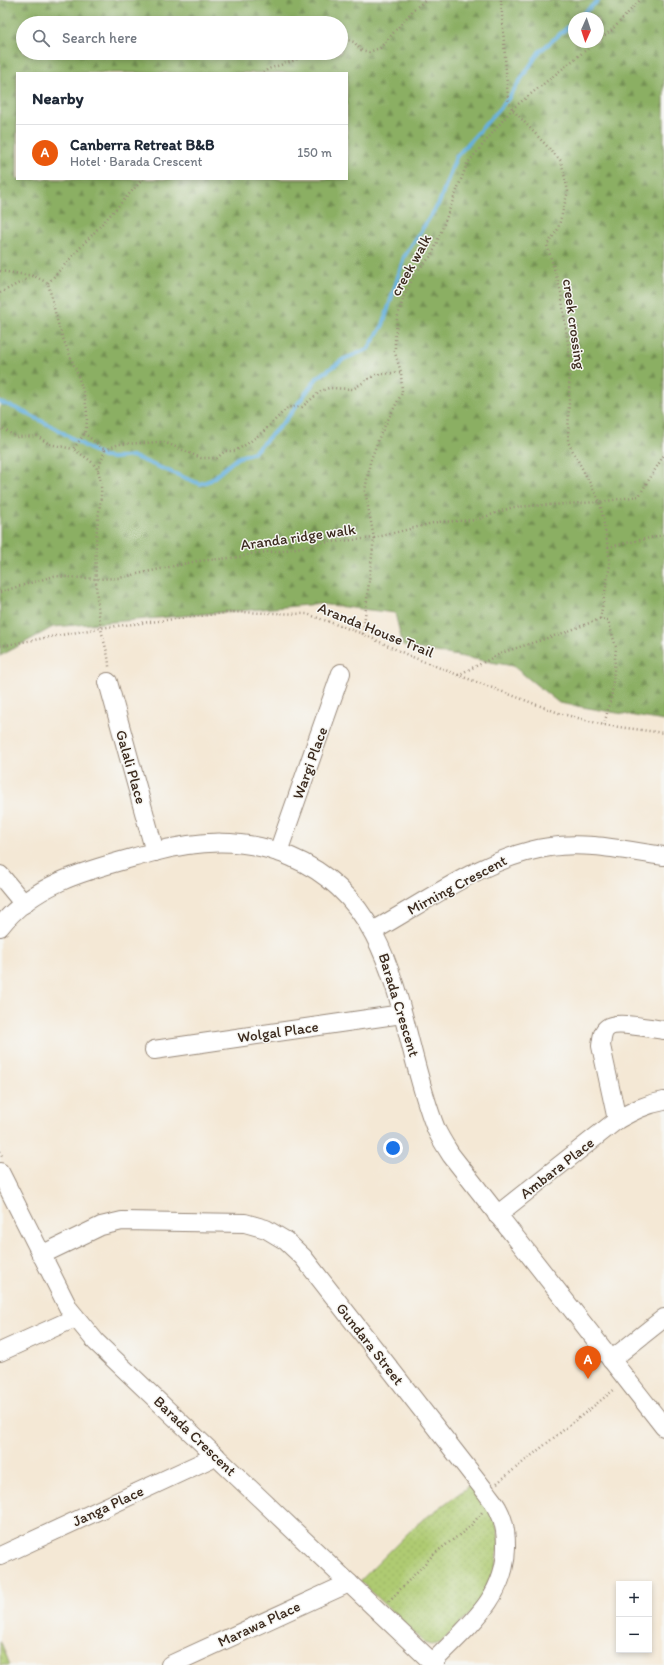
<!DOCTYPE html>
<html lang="en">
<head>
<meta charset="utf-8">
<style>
  body { margin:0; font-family:Itim,sans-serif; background:#f2f2f3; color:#1f2937 }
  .controls { position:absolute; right:12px; bottom:12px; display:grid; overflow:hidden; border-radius:0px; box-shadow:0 2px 6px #0003 }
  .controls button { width:36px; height:36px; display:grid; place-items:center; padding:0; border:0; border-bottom:1px solid #e0e1e3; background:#fff; color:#1f2937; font:20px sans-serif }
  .compass { position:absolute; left:568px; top:12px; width:36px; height:36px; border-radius:50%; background:#fff; box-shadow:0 2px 6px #0003; rotate:183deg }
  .you { position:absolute; left:393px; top:1148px; width:14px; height:14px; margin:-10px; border:3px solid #fff; border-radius:50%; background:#1a73e8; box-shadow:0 0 0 6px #1a73e833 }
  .badge { display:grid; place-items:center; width:26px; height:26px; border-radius:50%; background:#ea580c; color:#fff; font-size:13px; font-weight:700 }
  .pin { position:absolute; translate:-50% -33px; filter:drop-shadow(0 1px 2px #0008) }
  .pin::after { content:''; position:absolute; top:21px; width:14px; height:12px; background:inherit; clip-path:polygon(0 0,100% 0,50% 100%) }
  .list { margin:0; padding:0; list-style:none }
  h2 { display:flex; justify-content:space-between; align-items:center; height:52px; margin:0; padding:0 16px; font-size:17px }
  h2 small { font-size:13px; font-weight:400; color:#747a83 }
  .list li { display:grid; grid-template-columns:26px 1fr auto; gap:12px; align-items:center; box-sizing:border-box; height:56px; padding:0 16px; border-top:1px solid #e0e1e3 }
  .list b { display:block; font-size:15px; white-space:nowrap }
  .list p { margin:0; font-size:13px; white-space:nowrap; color:#747a83 }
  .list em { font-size:13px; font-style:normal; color:#747a83 }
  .icon { flex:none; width:22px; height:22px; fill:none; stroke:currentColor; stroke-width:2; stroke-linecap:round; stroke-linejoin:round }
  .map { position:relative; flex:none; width:664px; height:1665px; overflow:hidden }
  .search { position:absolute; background:#fff; box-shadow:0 2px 6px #0003; left:16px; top:16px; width:332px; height:44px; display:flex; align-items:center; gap:10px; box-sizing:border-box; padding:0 14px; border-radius:22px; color:#747a83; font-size:15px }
  .panel { position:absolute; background:#fff; box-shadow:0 2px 6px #0003; left:16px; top:72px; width:332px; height:108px; border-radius:0px }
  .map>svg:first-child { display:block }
  .green { fill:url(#green-dots); stroke:#757a48 }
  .forest { fill:url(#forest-firs); stroke:#636c41; fill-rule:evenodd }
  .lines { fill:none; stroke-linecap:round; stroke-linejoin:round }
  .stream { stroke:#66b1df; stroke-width:4 }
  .minor-casing { stroke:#98897a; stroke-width:20 }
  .path { stroke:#98897a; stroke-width:2.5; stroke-dasharray:1 3; stroke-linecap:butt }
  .minor { stroke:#fff; stroke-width:18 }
  .labels { text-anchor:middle; stroke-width:3; stroke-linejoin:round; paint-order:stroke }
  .street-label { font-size:15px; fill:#3b2a1e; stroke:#f6f6f2 }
</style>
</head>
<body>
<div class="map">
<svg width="664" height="1665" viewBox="0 0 664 1665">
  <defs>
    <pattern id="green-dots" width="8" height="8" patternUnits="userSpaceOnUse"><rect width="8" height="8" fill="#afcb72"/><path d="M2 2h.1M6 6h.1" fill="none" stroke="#97ae62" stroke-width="1.8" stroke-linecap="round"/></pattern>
    <pattern id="forest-firs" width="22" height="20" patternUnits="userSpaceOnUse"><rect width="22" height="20" fill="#8baf64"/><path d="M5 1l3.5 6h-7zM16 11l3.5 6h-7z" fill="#738f52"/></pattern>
  </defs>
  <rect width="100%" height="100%" fill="#f6f6f2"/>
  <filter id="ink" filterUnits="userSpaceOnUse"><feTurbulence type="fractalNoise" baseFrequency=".025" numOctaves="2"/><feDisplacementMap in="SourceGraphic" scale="8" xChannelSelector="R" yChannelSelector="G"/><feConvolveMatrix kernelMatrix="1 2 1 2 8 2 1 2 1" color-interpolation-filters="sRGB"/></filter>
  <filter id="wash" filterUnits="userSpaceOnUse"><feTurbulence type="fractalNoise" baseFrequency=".012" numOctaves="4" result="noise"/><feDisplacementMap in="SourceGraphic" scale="16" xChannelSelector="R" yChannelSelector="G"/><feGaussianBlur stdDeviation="0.9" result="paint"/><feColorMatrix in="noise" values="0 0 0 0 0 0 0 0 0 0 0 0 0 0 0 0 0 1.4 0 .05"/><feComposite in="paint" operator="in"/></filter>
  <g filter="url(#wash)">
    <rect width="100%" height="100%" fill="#f4e8d5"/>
    <g class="green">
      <path d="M472 1484 496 1522 499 1540 495 1578 476 1608 440 1643 431 1645 424 1643 360 1581 416 1525Z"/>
      <path d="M0 1640 10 1665H0Z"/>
    </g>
    <path class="forest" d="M0 0H664V721L559 703 513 666 403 646 395 613 319 604 53 627 0 656ZM574 18H598V42H574ZM23 23H341V53H23ZM17 73H347V179H17Z"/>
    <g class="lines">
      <g class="stream">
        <path d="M578 18 599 0"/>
        <path d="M0 402 18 409 55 428 103 457 114 458 132 456 200 484 211 480 237 458 254 452 285 421 317 378 344 359 368 349 383 325 404 257 439 203 456 157 508 99 539 52 574 22"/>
      </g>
    </g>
  </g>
  <g filter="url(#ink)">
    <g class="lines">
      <defs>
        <g id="minor">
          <path d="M108 682 155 852"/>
          <path d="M278 852 341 673"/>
          <path d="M0 875 24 904"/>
          <path d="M0 927C36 880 97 868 150 853 199 840 243 837 291 857 403 904 397 1032 436 1129 440 1138 446 1147 451 1155L664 1427"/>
          <path d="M373 931C427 901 489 855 550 847 587 841 627 851 664 856"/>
          <path d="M154 1050 402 1014"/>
          <path d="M617 1120 601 1046C602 1039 602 1032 607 1028 616 1020 652 1029 664 1030"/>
          <path d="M0 1172 69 1309 96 1342 435 1665"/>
          <path d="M497 1215 617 1120C633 1111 646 1104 664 1101"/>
          <path d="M41 1255 101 1226 122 1221 245 1223 266 1229 286 1241 303 1257 486 1492C490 1498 495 1503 498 1509 504 1520 506 1533 506 1545 507 1597 467 1627 433 1662"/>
          <path d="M0 1352 75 1318"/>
          <path d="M611 1360 664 1318"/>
          <path d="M0 1556 216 1456"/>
          <path d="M170 1665 349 1583"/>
        </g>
      </defs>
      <use href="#minor" class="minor-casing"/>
      <g class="path">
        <path d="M501 0 508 99 512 109 561 161 568 191 558 229 547 245 561 292 570 358 568 442 600 502 608 547 610 565 600 619"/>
        <path d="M341 38 354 42 361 50 369 52 380 48 414 9 426 0"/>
        <path d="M598 40 612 30 640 0"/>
        <path d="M263 73 268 69 296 60 300 53"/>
        <path d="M0 271 34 276 48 283C52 298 55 315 60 330 69 357 96 405 84 434 81 439 77 444 73 449 82 455 94 461 98 471 104 488 100 502 98 519 94 554 95 593 101 628 103 641 109 654 109 667"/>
        <path d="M48 283 143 179"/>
        <path d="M0 293 33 276"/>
        <path d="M0 430 2 428 16 437 37 436 49 444 73 449"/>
        <path d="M84 433 105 450"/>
        <path d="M105 450 119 444 164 442 201 458H217L225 451H235L247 444 264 431 288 407H302L321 391 329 388 353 389 375 375 401 372"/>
        <path d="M98 470 105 450"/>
        <path d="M608 547 664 535"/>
        <path d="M0 592 54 576 96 579 119 578 197 561 240 557 254 553 281 551 320 543 374 538 437 522 476 520 513 507 600 502 639 496 664 455"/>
        <path d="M363 634 374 538 365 491 370 462 380 435 402 393 401 372 395 353V341L397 319 404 296 416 272 432 255 467 164 512 109 596 42"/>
        <path d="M0 646 100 628 233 612 307 614 363 634 410 656 458 675 559 713 604 725 664 733"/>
        <path d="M458 675 504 652 563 633 600 619 608 620 616 647 612 693 604 725"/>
        <path d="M0 1151 3 1158"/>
        <path d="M497 1483 615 1389"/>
        <path d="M389 1601 435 1553 470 1527 483 1511"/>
      </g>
      <use href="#minor" class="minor"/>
    </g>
  </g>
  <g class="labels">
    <g class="street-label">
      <text transform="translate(411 265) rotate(-61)" y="5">creek walk</text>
      <text transform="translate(574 324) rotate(82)" y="5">creek crossing</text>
      <text transform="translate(298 537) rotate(-8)" y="5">Aranda ridge walk</text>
      <text transform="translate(376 630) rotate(22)" y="5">Aranda House Trail</text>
      <text transform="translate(310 763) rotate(-70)" y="5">Wargi Place</text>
      <text transform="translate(131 767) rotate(74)" y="5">Galali Place</text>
      <text transform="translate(457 885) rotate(-28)" y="5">Mirning Crescent</text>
      <text transform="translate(399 1005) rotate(73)" y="5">Barada Crescent</text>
      <text transform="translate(278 1032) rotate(-8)" y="5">Wolgal Place</text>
      <text transform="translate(557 1168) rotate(-38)" y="5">Ambara Place</text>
      <text transform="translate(370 1344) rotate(52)" y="5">Gundara Street</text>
      <text transform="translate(195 1436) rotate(44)" y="5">Barada Crescent</text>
      <text transform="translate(108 1506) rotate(-25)" y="5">Janga Place</text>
      <text transform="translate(259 1624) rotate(-25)" y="5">Marawa Place</text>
    </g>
  </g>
</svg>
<div class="controls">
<button>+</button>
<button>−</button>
</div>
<svg class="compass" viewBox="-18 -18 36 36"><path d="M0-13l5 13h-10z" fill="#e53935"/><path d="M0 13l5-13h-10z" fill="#747a83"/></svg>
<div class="you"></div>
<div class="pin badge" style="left:588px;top:1379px">A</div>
<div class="search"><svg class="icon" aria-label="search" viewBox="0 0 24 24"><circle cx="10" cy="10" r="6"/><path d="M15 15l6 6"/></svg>Search here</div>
<section class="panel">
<h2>Nearby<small></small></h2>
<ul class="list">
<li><span class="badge">A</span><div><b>Canberra Retreat B&amp;B</b><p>Hotel · Barada Crescent</p></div><em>150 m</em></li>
</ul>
</section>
</div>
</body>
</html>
